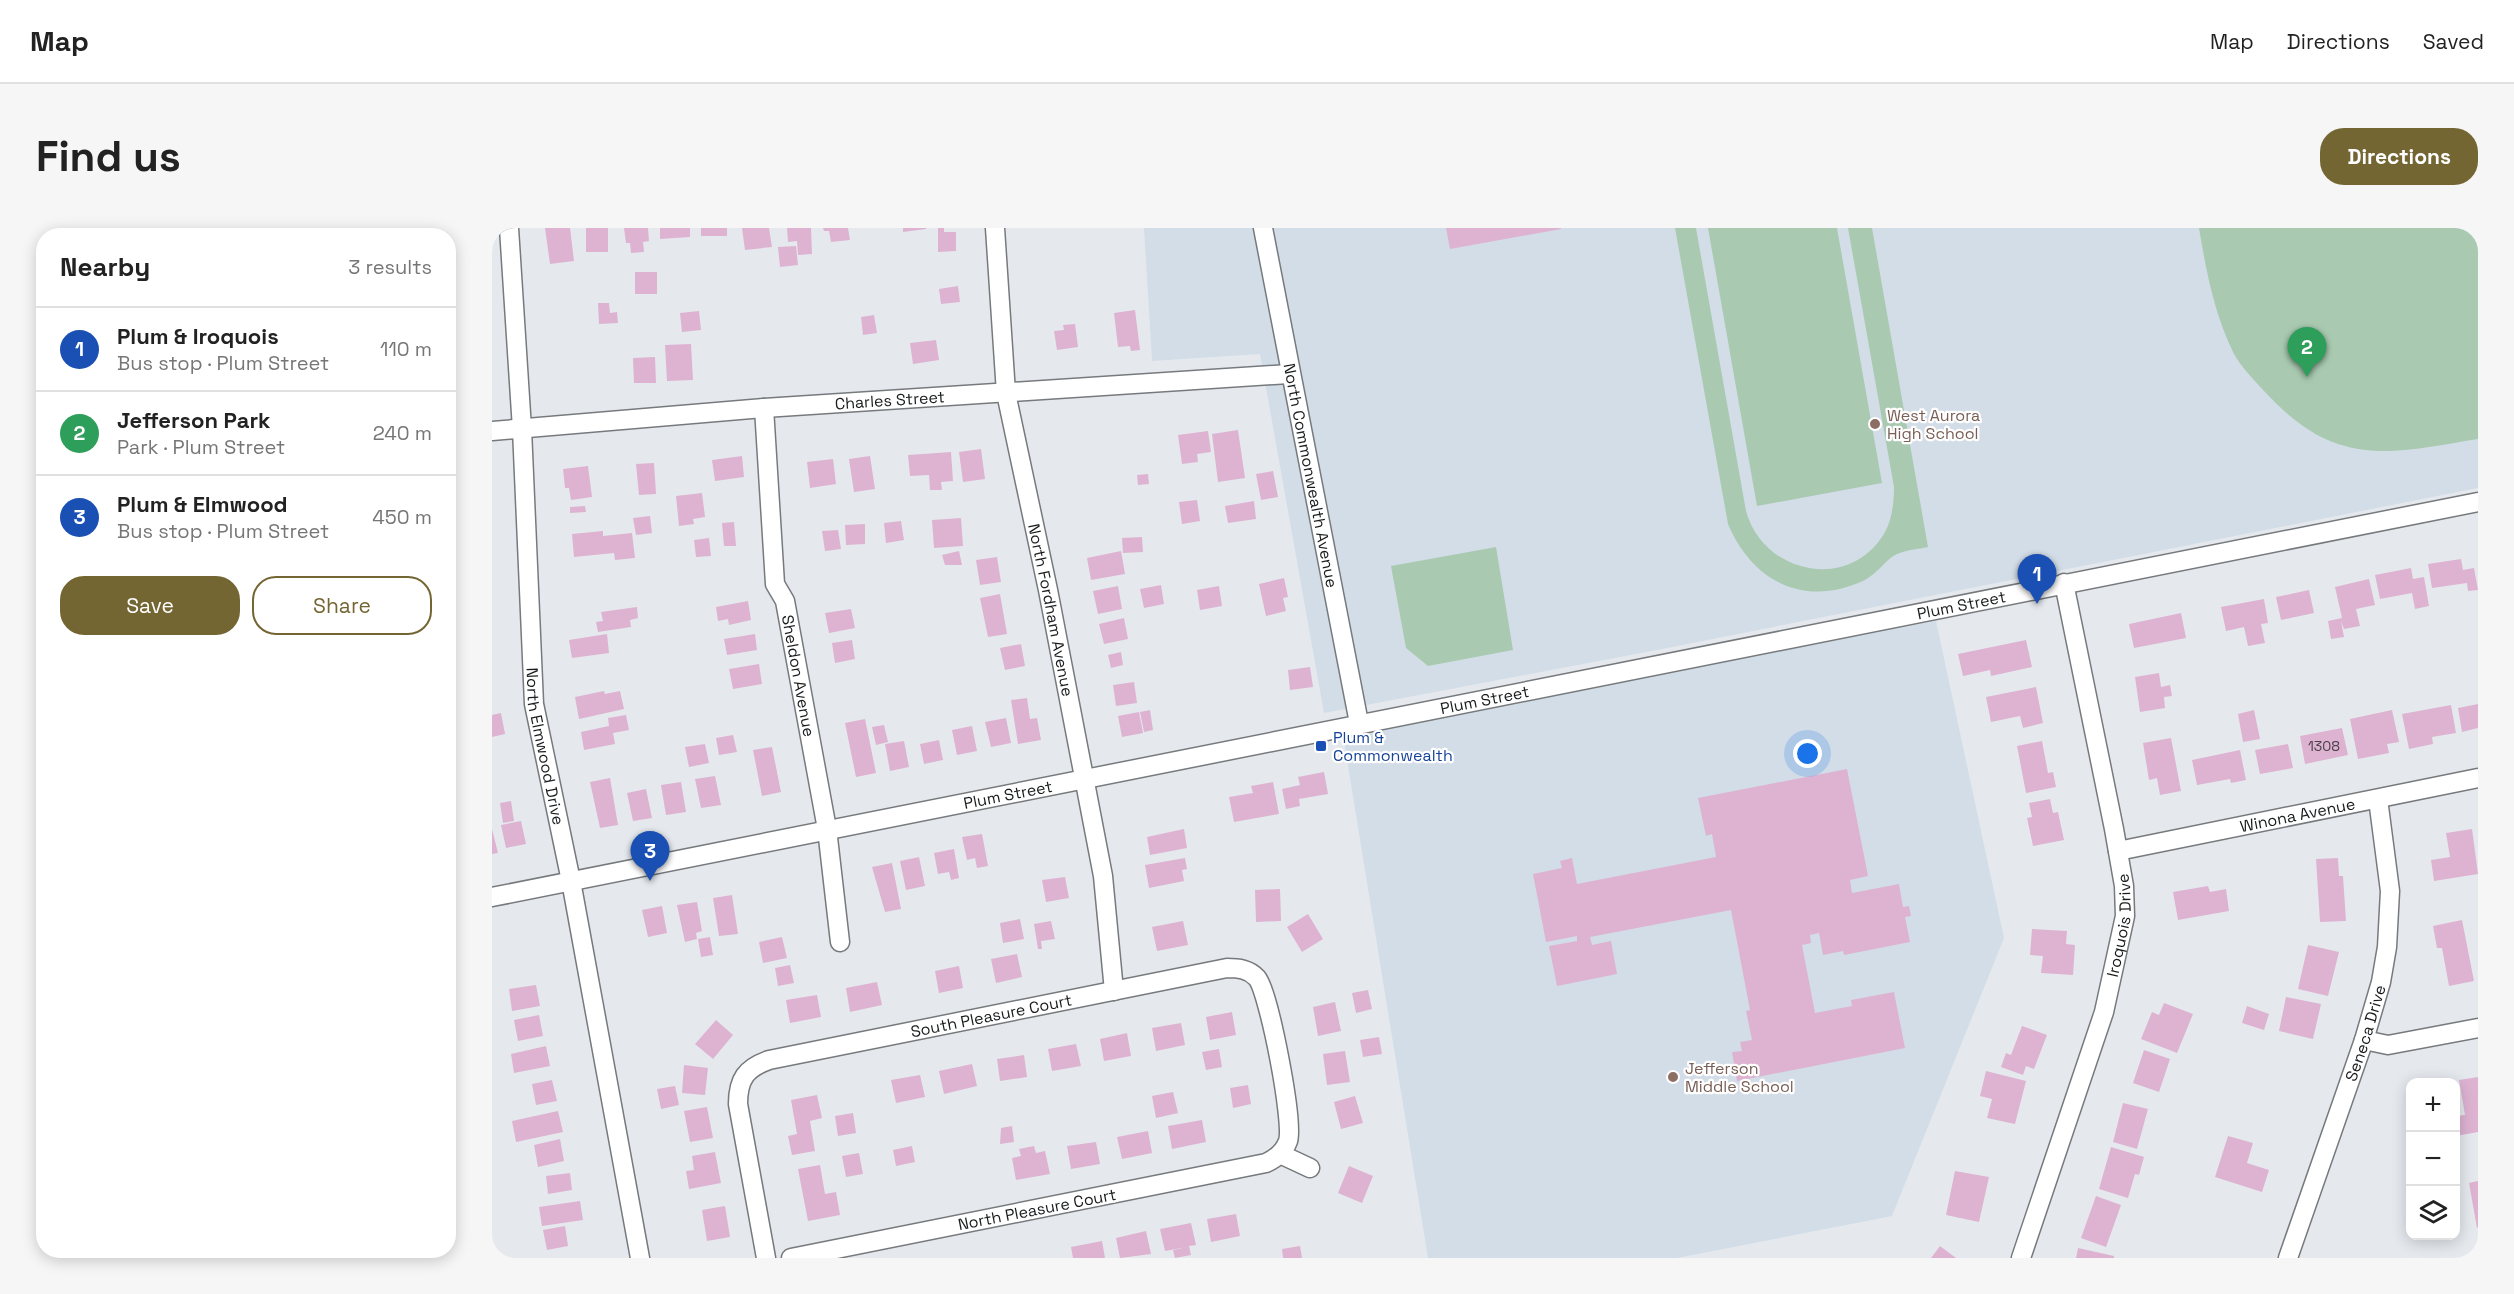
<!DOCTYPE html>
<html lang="en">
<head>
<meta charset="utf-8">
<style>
  body { margin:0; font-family:"Space Grotesk",sans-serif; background:#f6f6f6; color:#222 }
  .controls { position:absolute; right:18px; bottom:18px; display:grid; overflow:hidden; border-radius:12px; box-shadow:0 3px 15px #0003 }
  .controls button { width:54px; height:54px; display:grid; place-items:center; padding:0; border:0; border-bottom:2px solid #e0e0e0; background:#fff; color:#222; font:30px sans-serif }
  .you { position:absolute; left:1316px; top:526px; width:21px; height:21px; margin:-15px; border:4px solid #fff; border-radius:50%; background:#1a73e8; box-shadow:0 0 0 9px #1a73e833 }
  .badge { display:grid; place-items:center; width:39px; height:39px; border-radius:50%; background:#746633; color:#fff; font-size:20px; font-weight:700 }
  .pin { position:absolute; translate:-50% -50px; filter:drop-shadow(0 2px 3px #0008) }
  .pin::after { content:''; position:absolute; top:32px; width:21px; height:18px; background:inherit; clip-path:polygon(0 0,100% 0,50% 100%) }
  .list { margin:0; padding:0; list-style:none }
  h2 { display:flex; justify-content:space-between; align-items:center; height:78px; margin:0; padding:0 24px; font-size:26px }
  h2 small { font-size:20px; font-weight:400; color:#767676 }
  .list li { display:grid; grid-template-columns:39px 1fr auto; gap:18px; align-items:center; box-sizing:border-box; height:84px; padding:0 24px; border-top:2px solid #e0e0e0 }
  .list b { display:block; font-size:22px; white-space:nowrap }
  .list p { margin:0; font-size:20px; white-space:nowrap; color:#767676 }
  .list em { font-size:20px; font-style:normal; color:#767676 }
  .actions { display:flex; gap:12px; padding:18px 24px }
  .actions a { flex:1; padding:14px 0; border:2px solid #746633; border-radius:24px; text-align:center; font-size:21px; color:#746633 }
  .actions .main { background:#746633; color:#fff }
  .icon { flex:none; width:33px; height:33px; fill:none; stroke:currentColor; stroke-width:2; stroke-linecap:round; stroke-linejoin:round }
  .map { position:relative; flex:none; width:1986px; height:1030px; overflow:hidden; border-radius:24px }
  header { display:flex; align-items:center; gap:36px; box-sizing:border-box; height:84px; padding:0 30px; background:#fff; border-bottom:2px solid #e0e0e0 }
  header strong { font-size:28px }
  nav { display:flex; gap:33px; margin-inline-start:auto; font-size:21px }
  .intro { display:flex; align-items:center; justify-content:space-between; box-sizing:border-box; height:144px; padding:0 36px }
  h1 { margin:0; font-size:42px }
  .button { padding:15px 27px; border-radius:24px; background:#746633; color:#fff; font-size:21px; font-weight:700 }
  main { display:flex; gap:36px; padding:0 36px }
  aside { flex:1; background:#fff; border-radius:24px; box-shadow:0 3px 15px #0003 }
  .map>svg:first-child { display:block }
  .built { fill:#d3dde7 }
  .green { fill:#a9cab1 }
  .building { fill:#ddb3d1 }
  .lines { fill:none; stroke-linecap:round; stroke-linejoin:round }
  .minor-casing { stroke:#767a7d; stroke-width:21 }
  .minor { stroke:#fff; stroke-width:18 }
  .education-dot { fill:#8d6e63; stroke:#fff; stroke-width:2 }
  .transit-dot { fill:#1a4fb4; stroke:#fff; stroke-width:2 }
  .labels { text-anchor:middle; stroke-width:4.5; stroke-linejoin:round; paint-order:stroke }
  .number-label { font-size:14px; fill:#4a4149 }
  .street-label { font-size:16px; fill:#191b1c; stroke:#fff }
  .education-label { font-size:16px; fill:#785e54; stroke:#fff; text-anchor:start }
  .transit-label { font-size:16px; fill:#164399; stroke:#fff; text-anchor:start }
</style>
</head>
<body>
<header>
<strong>Map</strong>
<nav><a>Map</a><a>Directions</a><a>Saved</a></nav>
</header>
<div class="intro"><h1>Find us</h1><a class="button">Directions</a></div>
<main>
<aside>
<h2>Nearby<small>3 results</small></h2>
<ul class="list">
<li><span class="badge" style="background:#1a4fb4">1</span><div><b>Plum &amp; Iroquois</b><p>Bus stop · Plum Street</p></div><em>110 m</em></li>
<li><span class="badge" style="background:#2e9e5b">2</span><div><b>Jefferson Park</b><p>Park · Plum Street</p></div><em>240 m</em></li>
<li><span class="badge" style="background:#1a4fb4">3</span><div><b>Plum &amp; Elmwood</b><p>Bus stop · Plum Street</p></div><em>450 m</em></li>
</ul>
<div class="actions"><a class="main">Save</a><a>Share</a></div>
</aside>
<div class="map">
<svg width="1986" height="1030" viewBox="0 0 1986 1030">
  <rect width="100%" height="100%" fill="#e5e9ee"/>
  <g class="built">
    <path d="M652 0H1986V260L1165 422 832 485 768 126 660 133Z"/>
    <path d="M1444 393 1512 710 1400 988 1185 1030H936L851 507Z"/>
  </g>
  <g class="green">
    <path d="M1183 0H1204L1254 283C1271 346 1358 365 1393 304 1400 291 1402 275 1402 259L1356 0H1380L1436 319C1427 321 1414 322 1405 326 1394 331 1385 346 1373 352 1314 380 1261 355 1236 296Z"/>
    <path d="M1216 0H1345L1390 255 1265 278Z"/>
    <path d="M1707 0H1986V211C1953 216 1919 224 1886 223 1835 221 1805 198 1772 163 1761 151 1748 138 1741 124 1722 85 1714 42 1707 0Z"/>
    <path d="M1004 319 1021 422 936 438 914 420 899 338Z"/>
  </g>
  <g class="building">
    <path d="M53 0H78L82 33 58 36Z"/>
    <rect x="94" y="0" width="22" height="24"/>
    <path d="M132 0H156L157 13 151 14 152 24 139 25 138 15H134Z"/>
    <path d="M168 0H198V9L168 11Z"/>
    <rect x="209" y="0" width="26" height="8"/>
    <path d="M250 0H277L280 19 253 22Z"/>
    <path d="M295 0H319L320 26 306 27 305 13 296 14Z"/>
    <path d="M331 0H356L358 12 339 14 337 3H332Z"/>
    <path d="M411 0H434V1L411 4Z"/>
    <path d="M446 0H452V4H464V23L446 24Z"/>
    <path d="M954 0H1069V1L958 21Z"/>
    <path d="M304 18 306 37 288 39 286 19Z"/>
    <rect x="143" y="44" width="22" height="22"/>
    <path d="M466 58 468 74 449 76 447 61Z"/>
    <path d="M106 75H117L118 85 125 84 126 95 107 96Z"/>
    <path d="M643 82 648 122 639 123 638 118 626 119 622 85Z"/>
    <path d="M207 83 209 102 190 104 188 85Z"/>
    <path d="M382 87 385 105 371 107 369 89Z"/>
    <path d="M583 96 586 119 565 122 562 103 572 102 571 97Z"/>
    <path d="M444 112 447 132 421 136 418 115Z"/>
    <path d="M199 116 201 152 175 153 173 117Z"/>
    <path d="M163 129 164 155H142L141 130Z"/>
    <path d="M746 202 753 250 726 254 720 206Z"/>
    <path d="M716 203 719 224 705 226 706 234 690 236 686 207Z"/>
    <path d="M489 221 493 251 471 254 467 224Z"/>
    <path d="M459 224 461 253 449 254 450 262H438L437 247 418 248 416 227Z"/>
    <path d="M250 228 252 249 223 253 220 232Z"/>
    <path d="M378 228 383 261 362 264 357 231Z"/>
    <path d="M341 231 344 256 318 260 315 234Z"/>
    <path d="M162 235 164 266 147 267 144 236Z"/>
    <path d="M96 238 100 269 79 272 77 260H73L71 241Z"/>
    <path d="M781 243 786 269 769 272 764 246Z"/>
    <path d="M656 246 657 256 646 257 645 247Z"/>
    <path d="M210 265 213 289 201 291 202 296 187 298 184 268Z"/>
    <path d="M705 272 708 293 690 296 687 274Z"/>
    <path d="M762 273 764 291 736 295 733 278Z"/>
    <path d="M93 278 94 284 78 285V279Z"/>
    <path d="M158 288 160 305 144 307 141 290Z"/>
    <path d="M469 290 471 318 442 320 440 292Z"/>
    <path d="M409 293 412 312 394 315 392 295Z"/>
    <path d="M242 294 244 318H232L230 295Z"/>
    <path d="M373 296V316L354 317 353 297Z"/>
    <path d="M346 302 349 321 333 323 330 303Z"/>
    <path d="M111 303V308L140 305 143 330 123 332 122 325 82 329 80 306Z"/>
    <path d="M650 309 651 324 631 325 630 310Z"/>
    <path d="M217 310 219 328 204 329 202 312Z"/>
    <path d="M467 323 470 337H453L450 327Z"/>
    <path d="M629 323 633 346 599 352 595 330Z"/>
    <path d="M505 329 509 354 488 357 484 332Z"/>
    <path d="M1969 331 1971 342 1982 340 1986 362 1976 363 1975 355 1940 360 1936 336Z"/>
    <path d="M1919 340 1921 351 1932 349 1937 378 1923 381 1920 365 1888 371 1883 347Z"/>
    <path d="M792 350 796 369 791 370 794 383 774 388 767 356Z"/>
    <path d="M1877 351 1883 377 1864 381 1868 398 1852 401 1849 393 1852 409 1839 411 1836 393 1850 390 1843 359Z"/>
    <path d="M669 357 672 376 652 380 648 361Z"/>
    <path d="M626 358 630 381 606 386 601 363Z"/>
    <path d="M727 358 730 378 708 382 705 362Z"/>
    <path d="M1817 362 1822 385 1789 392 1784 369Z"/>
    <path d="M508 366 515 406 496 409 488 370Z"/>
    <path d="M1772 371 1776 395 1769 396 1773 415 1756 418 1752 399 1734 403 1729 379Z"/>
    <path d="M256 373 259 392 237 397 236 391 226 393 224 379Z"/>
    <path d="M145 379 146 390 138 392 139 399 106 404 104 394 111 393 109 384Z"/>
    <path d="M359 381 363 400 337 405 333 385Z"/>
    <path d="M1689 385 1694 410 1642 420 1637 396Z"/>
    <path d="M632 390 636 411 612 416 607 396Z"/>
    <path d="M115 406 117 425 80 430 77 412Z"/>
    <path d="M263 406 265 422 235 427 232 411Z"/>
    <path d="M360 412 363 431 343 435 340 415Z"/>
    <path d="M1534 412 1540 439 1499 448 1498 442 1471 448 1466 426Z"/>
    <path d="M529 416 533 438 513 442 508 420Z"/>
    <path d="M629 424 631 437 619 440 616 427Z"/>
    <path d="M267 436 270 456 241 461 237 441Z"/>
    <path d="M818 439 821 459 798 462 796 442Z"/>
    <path d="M1667 445 1669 459 1678 457 1680 468 1672 469 1673 480 1648 484 1643 449Z"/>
    <path d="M642 454 645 475 624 478 621 457Z"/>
    <path d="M1544 459 1551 495 1531 500 1528 488 1499 494 1494 469Z"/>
    <path d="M112 463 113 466 128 463 132 481 87 491 83 469Z"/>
    <path d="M535 470 538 491 545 490 549 512 526 516 519 472Z"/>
    <path d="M1986 476V500L1970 504 1966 480Z"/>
    <path d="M1959 477 1964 505 1940 509 1941 516 1917 521 1910 486Z"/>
    <path d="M658 482 661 502 652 504 648 484Z"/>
    <path d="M1762 482 1768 511 1751 514 1746 486Z"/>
    <path d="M1900 482 1907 514 1895 516 1897 525 1866 531 1858 491Z"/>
    <path d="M647 484 651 505 630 509 626 488Z"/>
    <path d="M9 485 13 506 0 509V487Z"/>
    <path d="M134 487 137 502 121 505 123 516 92 522 89 504 117 498 116 490Z"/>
    <path d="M514 490 519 515 499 519 493 494Z"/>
    <path d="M373 491 384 545 364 549 353 495Z"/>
    <path d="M392 497 396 514 384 517 380 499Z"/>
    <path d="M480 498 485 523 465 527 460 502Z"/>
    <path d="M1850 500 1856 527 1813 536 1808 508Z"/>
    <path d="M241 507 245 524 227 527 224 510Z"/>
    <path d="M1679 510 1689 563 1668 567 1665 550 1657 552 1651 515Z"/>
    <path d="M447 512 451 532 432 536 428 516Z"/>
    <path d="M412 513 417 539 398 543 393 516Z"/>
    <path d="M1550 513 1556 545 1561 544 1564 559 1534 565 1525 518Z"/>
    <path d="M213 516 217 535 197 539 193 519Z"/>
    <path d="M1796 516 1801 540 1768 546 1763 522Z"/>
    <path d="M280 519 289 564 270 568 261 522Z"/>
    <path d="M1748 522 1754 552 1739 555 1738 551 1705 557 1700 532Z"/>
    <path d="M1355 541 1376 648 1358 652 1360 665 1407 656 1411 679 1417 678 1419 688 1413 689 1418 714 1352 727 1351 723 1331 727 1327 705 1318 707 1319 715 1310 717 1323 785 1360 778 1359 772 1402 764 1413 820 1245 853 1240 824 1250 823 1248 814 1260 812 1254 783 1258 782 1239 682 1098 709 1100 717 1119 713 1125 746 1065 758 1057 718 1085 713V708L1054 714 1041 646 1070 640 1068 633 1080 630 1085 656 1224 629 1220 606 1214 608 1206 570Z"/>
    <path d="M832 544 836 566 807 571 808 578 794 581 790 561 808 557 806 549Z"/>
    <path d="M223 548 229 577 209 580 203 551Z"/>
    <path d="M118 550 126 597 108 600 98 554Z"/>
    <path d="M189 554 194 584 174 587 169 557Z"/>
    <path d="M781 554 787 586 742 594 737 569 761 565 759 558Z"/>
    <path d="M154 561 160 590 141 593 135 565Z"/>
    <path d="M1558 571 1561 585 1566 584 1572 612 1541 618 1535 590 1540 589 1537 575Z"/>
    <path d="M19 573 22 593 11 595 8 575Z"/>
    <path d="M29 593 34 616 14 620 9 597Z"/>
    <path d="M0 601 6 625 0 626Z"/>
    <path d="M692 601 695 620 658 627 655 609Z"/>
    <path d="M1980 601 1986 646 1942 653 1939 632 1958 629 1954 605Z"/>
    <path d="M490 606 496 638 485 640 483 630 475 632 470 609Z"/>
    <path d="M462 621 467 650 459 652 457 644 446 646 442 625Z"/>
    <path d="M427 629 433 658 414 662 408 633Z"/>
    <path d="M693 630 695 641 690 642 692 653 657 660 653 637Z"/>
    <path d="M1846 630 1847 648H1851L1854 693 1828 694 1824 631Z"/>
    <path d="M400 635 409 681 393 684 380 639Z"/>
    <path d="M573 649 577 670 554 674 550 652Z"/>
    <path d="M1716 658 1718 664 1734 661 1737 683 1686 692 1681 664Z"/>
    <path d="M788 661 789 693 764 694 763 662Z"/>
    <path d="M240 667 246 706 227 708 221 670Z"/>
    <path d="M205 674 210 703 204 705 205 711 193 714 185 677Z"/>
    <path d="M170 678 175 705 156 709 150 682Z"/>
    <path d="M816 686 831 711 810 724 795 699Z"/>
    <path d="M528 691 532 711 511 715 508 695Z"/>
    <path d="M1970 692 1982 753 1957 758 1950 720H1945L1941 698Z"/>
    <path d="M559 693 563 711 549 713 550 721H546L542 696Z"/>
    <path d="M691 693 696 717 665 723 660 699Z"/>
    <path d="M1540 701 1575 703 1574 716 1583 717 1581 747 1549 745 1551 728 1538 727Z"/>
    <path d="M218 709 221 727 209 729 206 711Z"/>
    <path d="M290 709 295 730 271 735 267 714Z"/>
    <path d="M1816 717 1847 724 1836 768 1806 761Z"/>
    <path d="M525 726 530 749 504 755 499 731Z"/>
    <path d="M298 737 302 755 286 758 283 740Z"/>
    <path d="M467 738 471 760 447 765 443 743Z"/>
    <path d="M385 754 390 777 358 784 354 760Z"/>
    <path d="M44 757 48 778 20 783 17 761Z"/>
    <path d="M876 762 880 781 864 785 860 765Z"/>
    <path d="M325 767 329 789 298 795 294 772Z"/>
    <path d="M1794 769 1829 776 1821 811 1787 803Z"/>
    <path d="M843 774 849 803 826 808 821 779Z"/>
    <path d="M1672 775 1701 786 1685 825 1649 811 1660 784 1667 787Z"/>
    <path d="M1755 778 1777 786 1772 802 1750 795Z"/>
    <path d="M740 784 744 807 718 812 714 789Z"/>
    <path d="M47 787 51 808 26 813 22 792Z"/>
    <path d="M224 792 241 807 221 831 203 816Z"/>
    <path d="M689 795 693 817 664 823 660 800Z"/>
    <path d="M1530 798 1555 807 1542 841 1534 838 1531 847 1509 839 1514 825 1519 827Z"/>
    <path d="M635 805 639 828 612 833 608 811Z"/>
    <path d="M887 809 890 826 871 829 868 812Z"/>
    <path d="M584 816 589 838 560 843 556 821Z"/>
    <path d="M54 818 58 838 22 845 19 826Z"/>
    <path d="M727 821 730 839 714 842 710 824Z"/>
    <path d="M1652 822 1678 831 1667 864 1641 855Z"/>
    <path d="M853 823 858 854 835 857 831 826Z"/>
    <path d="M532 827 535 849 508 853 505 831Z"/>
    <path d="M480 836 485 858 452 866 447 843Z"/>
    <path d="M192 837 216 840 213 867 190 865Z"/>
    <path d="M1494 843 1534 853 1523 896 1495 890 1500 871 1488 868Z"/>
    <path d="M428 847 433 869 404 875 399 852Z"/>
    <path d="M1986 849V904L1964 908V888L1973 887 1967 852Z"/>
    <path d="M60 852 65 873 44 877 40 856Z"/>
    <path d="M756 857 759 876 741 880 738 860Z"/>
    <path d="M183 858 187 877 169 881 165 861Z"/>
    <path d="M681 864 686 885 664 890 660 868Z"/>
    <path d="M325 867 330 890 318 893 323 923 300 927 296 908 305 906 299 872Z"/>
    <path d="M863 868 871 895 849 901 842 874Z"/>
    <path d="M1631 875 1656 881 1645 921 1621 914Z"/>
    <path d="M215 879 221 910 198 914 192 883Z"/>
    <path d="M66 883 71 904 24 914 20 893Z"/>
    <path d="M361 885 364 905 346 908 343 888Z"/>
    <path d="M710 892 714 914 680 921 676 898Z"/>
    <path d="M520 898 522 914 508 916 509 900Z"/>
    <path d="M656 903 660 925 630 931 625 909Z"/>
    <path d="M1736 908 1761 915 1755 935 1777 942 1770 964 1723 949Z"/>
    <path d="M68 911 72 933 46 939 42 917Z"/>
    <path d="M604 914 608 936 579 941 575 918Z"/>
    <path d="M420 918 423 934 404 938 401 922Z"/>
    <path d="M542 918 544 925 553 923 558 946 524 952 520 930 529 928 527 921Z"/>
    <path d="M1619 919 1652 929 1647 947 1643 946 1636 970 1607 961Z"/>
    <path d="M223 924 229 955 197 961 194 943 202 942 200 928Z"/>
    <path d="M367 925 371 946 354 949 350 928Z"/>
    <path d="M328 937 333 966 344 964 348 987 316 993 306 941Z"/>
    <path d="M857 938 881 948 870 975 846 965Z"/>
    <path d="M1463 943 1497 949 1487 994 1454 987Z"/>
    <path d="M78 945 80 962 56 966 54 948Z"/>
    <path d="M1986 953V999L1985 1000 1977 955Z"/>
    <path d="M1604 968 1629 977 1614 1019 1589 1010Z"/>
    <path d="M88 973 91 992 50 998 47 979Z"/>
    <path d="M233 978 238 1009 215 1013 210 982Z"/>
    <path d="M744 986 748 1008 719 1014 715 991Z"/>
    <path d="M699 995 704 1017 697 1018 699 1027 683 1030 681 1022 695 1019 673 1023 668 1001Z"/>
    <path d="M73 998 76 1018 55 1022 51 1002Z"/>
    <path d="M654 1003 659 1026 628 1030 624 1010Z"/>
    <path d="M610 1013 613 1030H581L579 1019Z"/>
    <path d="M808 1018 810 1030H791L790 1021Z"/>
    <path d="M1448 1018 1464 1030H1439Z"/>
    <path d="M1586 1020 1622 1028V1030H1584Z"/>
  </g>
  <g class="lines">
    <defs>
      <g id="minor">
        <path id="s1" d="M17 0 30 201 42 476 79 653 148 1030"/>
        <path id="s2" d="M503 0 514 165 556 362 611 648 622 763"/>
        <path id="s3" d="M771 0 867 495"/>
        <path id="s4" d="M272 180 283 356 293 373 335 601 348 714"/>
        <path id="s5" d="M0 203 272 180 797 146"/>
        <path id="s6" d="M1626 623 1986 550"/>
        <path id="s7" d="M0 669 1986 274"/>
        <path d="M1872 812 1896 817 1986 800"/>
        <path d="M788 926 818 940"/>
        <path id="s8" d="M274 1030 246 876C246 851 254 840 277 832L735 740C746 740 757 741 765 750 777 765 802 894 796 913 792 924 783 931 774 935L299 1030"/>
        <path id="s9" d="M1529 1030 1612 784 1633 688 1632 658 1622 601 1572 355"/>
        <path id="s10" d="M1796 1030 1872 812 1889 754 1895 719 1898 663 1886 571"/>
      </g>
    </defs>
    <use href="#minor" class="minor-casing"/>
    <use href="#minor" class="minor"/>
  </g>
  <g class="education-dot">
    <circle cx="1383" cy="196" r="6"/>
    <circle cx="1181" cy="849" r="6"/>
  </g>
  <rect class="transit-dot" x="823" y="512" width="12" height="12" rx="3"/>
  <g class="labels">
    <g class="number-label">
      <text x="1832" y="523">1308</text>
    </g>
    <g class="street-label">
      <text dy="6" stroke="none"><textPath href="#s5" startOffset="399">Charles Street</textPath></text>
      <text dy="6" stroke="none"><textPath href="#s3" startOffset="252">North Commonwealth Avenue</textPath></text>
      <text dy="6" stroke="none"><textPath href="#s7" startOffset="1498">Plum Street</textPath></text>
      <text dy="6" stroke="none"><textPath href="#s2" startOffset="387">North Fordham Avenue</textPath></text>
      <text dy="6" stroke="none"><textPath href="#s4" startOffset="272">Sheldon Avenue</textPath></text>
      <text dy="6" stroke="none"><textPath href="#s7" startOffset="1012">Plum Street</textPath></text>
      <text dy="6" stroke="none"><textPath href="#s1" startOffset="520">North Elmwood Drive</textPath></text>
      <text dy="6" stroke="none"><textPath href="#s7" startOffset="526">Plum Street</textPath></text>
      <text dy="6" stroke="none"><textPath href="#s6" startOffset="183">Winona Avenue</textPath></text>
      <text dy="6" stroke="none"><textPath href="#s9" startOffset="348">Iroquois Drive</textPath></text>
      <text dy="6" stroke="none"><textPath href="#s8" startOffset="442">South Pleasure Court</textPath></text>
      <text dy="6" stroke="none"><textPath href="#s10" startOffset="238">Seneca Drive</textPath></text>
      <text transform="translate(545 981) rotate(-11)" y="6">North Pleasure Court</text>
    </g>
    <g class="education-label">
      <text x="1395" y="193">West Aurora<tspan x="1395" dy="18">High School</tspan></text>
      <text x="1193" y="846">Jefferson<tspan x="1193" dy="18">Middle School</tspan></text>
    </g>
    <g class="transit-label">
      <text x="841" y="515">Plum &amp;<tspan x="841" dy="18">Commonwealth</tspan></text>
    </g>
  </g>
</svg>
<div class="controls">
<button>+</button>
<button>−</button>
<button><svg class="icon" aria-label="layers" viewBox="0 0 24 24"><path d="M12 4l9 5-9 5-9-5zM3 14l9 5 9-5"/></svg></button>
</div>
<div class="you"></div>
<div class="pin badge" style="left:1545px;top:376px;background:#1a4fb4">1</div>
<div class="pin badge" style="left:1815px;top:149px;background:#2e9e5b">2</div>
<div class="pin badge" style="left:158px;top:653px;background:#1a4fb4">3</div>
</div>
</main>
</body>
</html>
